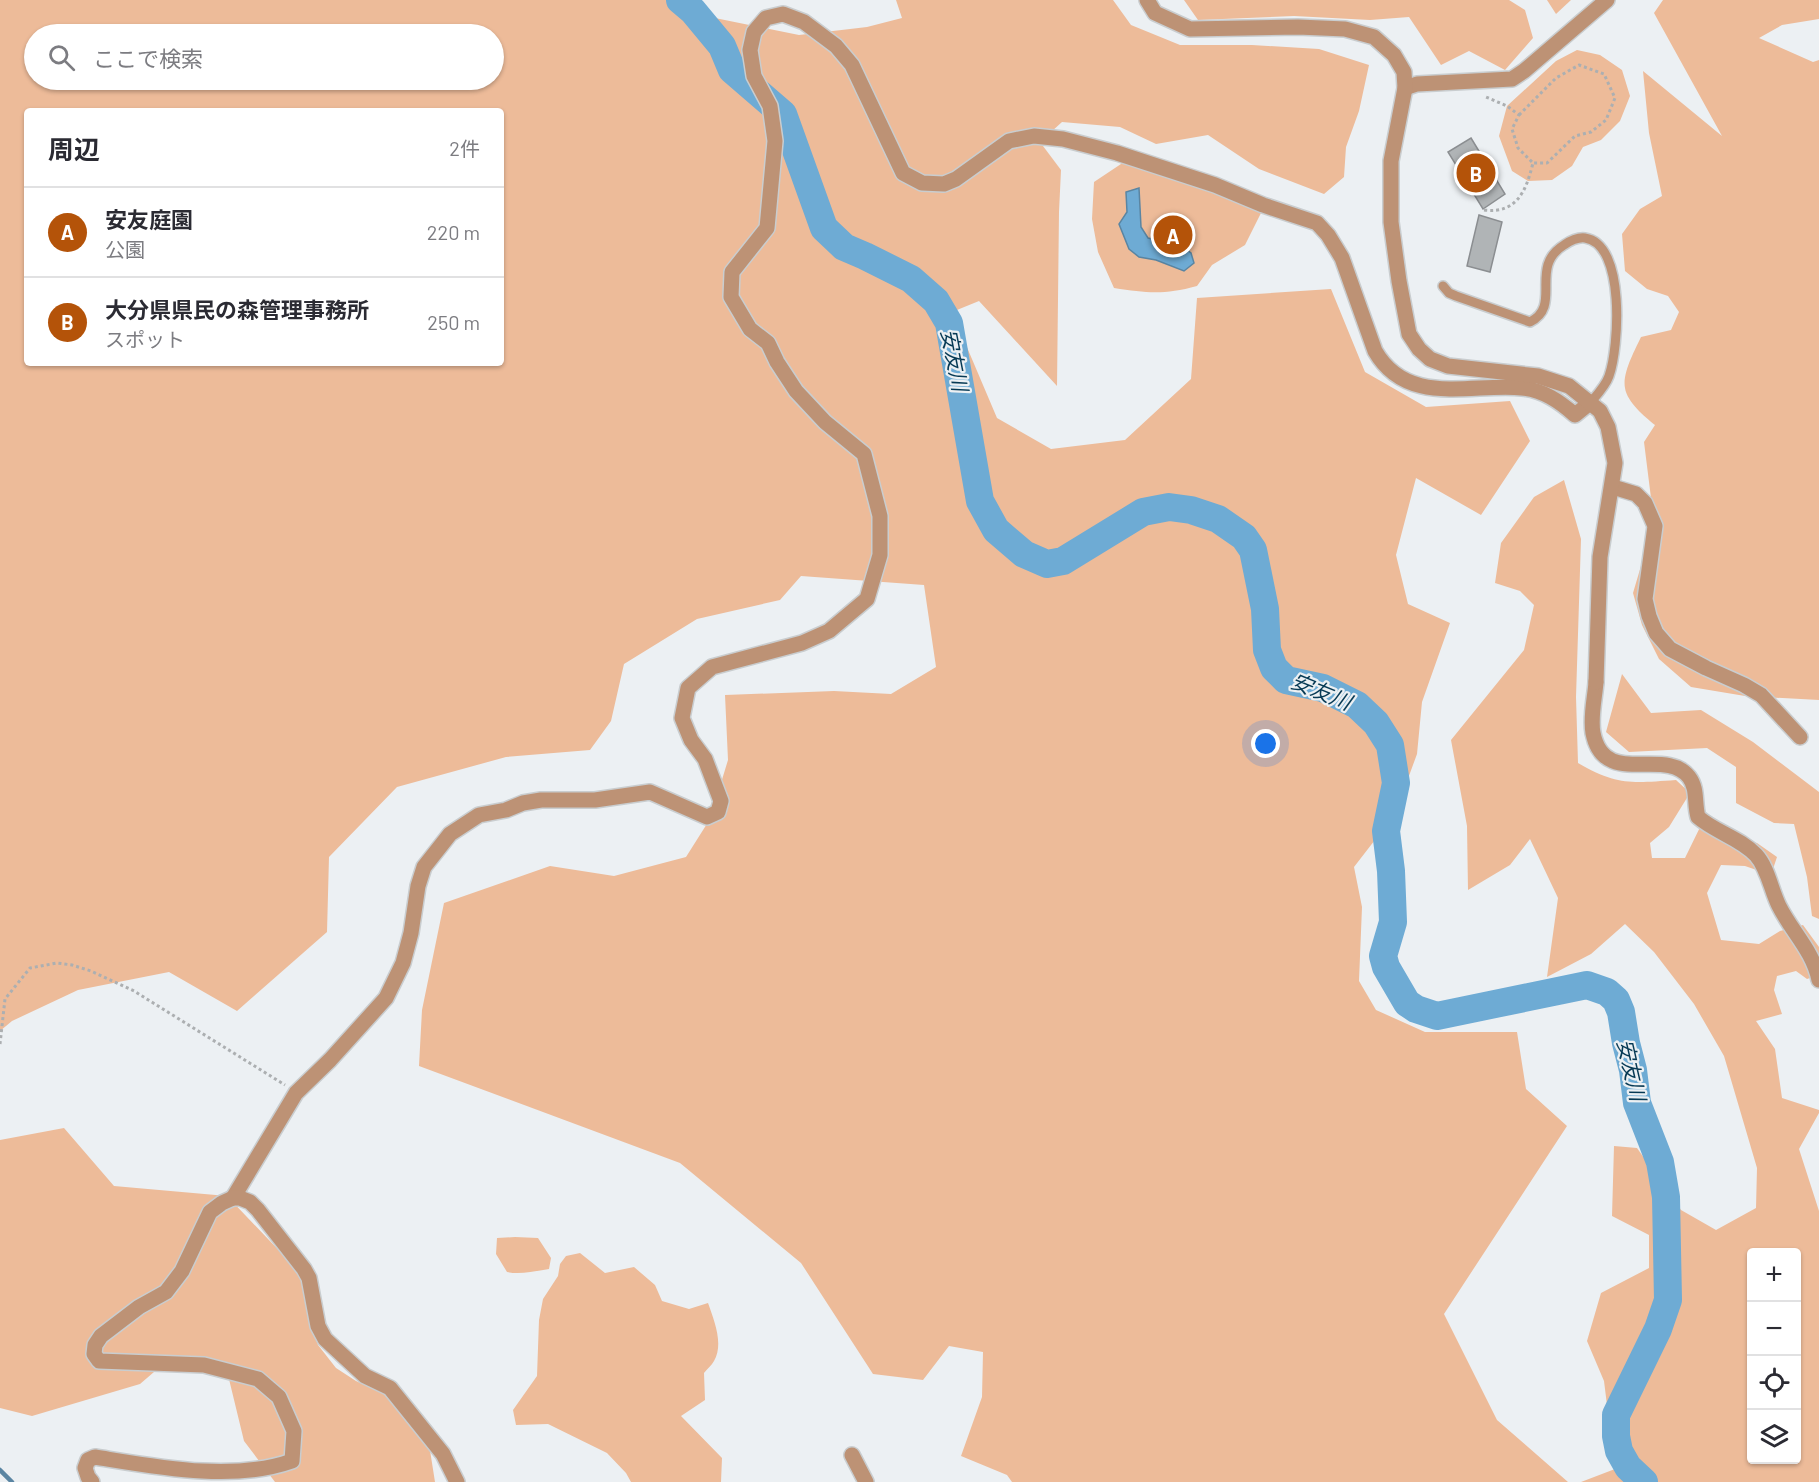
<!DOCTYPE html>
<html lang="ja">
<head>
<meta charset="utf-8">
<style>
  body { margin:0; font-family:Barlow,"Noto Sans JP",sans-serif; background:#f2f2f3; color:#2b2b33 }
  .controls { position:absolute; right:18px; bottom:18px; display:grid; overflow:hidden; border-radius:6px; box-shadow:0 2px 4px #0004 }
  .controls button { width:54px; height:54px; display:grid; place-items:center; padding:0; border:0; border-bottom:2px solid #e1e1e2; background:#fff; color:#2b2b33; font:30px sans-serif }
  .you { position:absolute; left:1266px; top:744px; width:21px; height:21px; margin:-15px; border:4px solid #fff; border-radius:50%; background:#1a73e8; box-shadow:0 0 0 9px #1a73e833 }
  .badge { display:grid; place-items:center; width:39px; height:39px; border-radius:50%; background:#b45309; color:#fff; font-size:20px; font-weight:700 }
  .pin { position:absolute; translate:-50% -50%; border:3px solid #fff; box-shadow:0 2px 6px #0006 }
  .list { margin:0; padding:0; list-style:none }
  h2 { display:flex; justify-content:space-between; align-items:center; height:78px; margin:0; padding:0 24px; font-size:26px }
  h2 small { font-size:20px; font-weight:400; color:#7c7c81 }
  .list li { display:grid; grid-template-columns:39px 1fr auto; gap:18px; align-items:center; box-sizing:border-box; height:90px; padding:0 24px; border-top:2px solid #e1e1e2 }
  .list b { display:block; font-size:22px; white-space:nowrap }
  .list p { margin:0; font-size:20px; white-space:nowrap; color:#7c7c81 }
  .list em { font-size:20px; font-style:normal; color:#7c7c81 }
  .icon { flex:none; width:33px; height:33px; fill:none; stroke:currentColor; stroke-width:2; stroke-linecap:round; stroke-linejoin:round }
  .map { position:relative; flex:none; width:1819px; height:1482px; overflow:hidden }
  .search { position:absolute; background:#fff; box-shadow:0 2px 4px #0004; left:24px; top:24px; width:480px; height:66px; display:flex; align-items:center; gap:15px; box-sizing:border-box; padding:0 21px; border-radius:33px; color:#7c7c81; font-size:22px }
  .panel { position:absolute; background:#fff; box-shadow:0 2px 4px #0004; left:24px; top:108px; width:480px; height:258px; border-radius:6px }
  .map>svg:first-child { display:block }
  .green { fill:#edbb99; fill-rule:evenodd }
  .water { fill:#6eabd4; stroke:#5a85a2; stroke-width:1.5 }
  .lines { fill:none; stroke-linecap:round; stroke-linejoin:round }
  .stream { stroke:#5a85a2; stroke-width:4.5 }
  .river { stroke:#6eabd4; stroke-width:28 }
  .building { fill:#b0b4b6; stroke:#8b8e91; stroke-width:1.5 }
  .service-casing { stroke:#c9cdcf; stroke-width:12 }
  .minor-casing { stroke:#c9cdcf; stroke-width:18 }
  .tertiary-casing { stroke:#c9cdcf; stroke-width:18 }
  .path { stroke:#acafb1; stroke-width:3; stroke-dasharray:3 3; stroke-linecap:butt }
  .service { stroke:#bd9275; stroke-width:9 }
  .minor { stroke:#bd9275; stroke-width:15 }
  .tertiary { stroke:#bd9275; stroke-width:15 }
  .labels { text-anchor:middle; stroke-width:4.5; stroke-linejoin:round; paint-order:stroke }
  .water-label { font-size:21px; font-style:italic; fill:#073a55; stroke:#ecf0f3 }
</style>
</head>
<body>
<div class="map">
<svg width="1819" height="1482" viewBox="0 0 1819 1482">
  <rect width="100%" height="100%" fill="#ecf0f3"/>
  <g class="green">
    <path d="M0 0H672L710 17 799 35 867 27 902 18 896 0H1113L1131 25 1180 45H1252L1319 49 1369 65 1359 111 1346 147 1344 177 1324 194 1259 169 1208 135 1156 144 1120 127 1062 122 1040 142 1061 170 1059 212 1057 386 979 301 952 312 997 418 1051 449 1125 440 1191 379 1197 298 1331 289 1365 372 1426 407 1510 401 1530 441 1481 515 1416 478 1396 555 1408 604 1450 623 1422 702 1417 754 1395 814 1354 867 1362 907 1359 981 1376 1010 1425 1032H1517L1526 1089 1567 1126 1444 1314 1497 1420 1568 1482H1012L1007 1475 961 1456 982 1397 983 1352 949 1346 923 1380 873 1374 801 1263 680 1163 419 1066 422 1010 444 903 550 866 614 876 686 857 710 819 728 760 725 695 834 691 891 694 936 667 924 585 801 576 780 600 697 619 624 664 611 721 590 750 506 757 397 787 329 857 327 932 237 1011 169 972 78 990 12 1021 0 1031ZM34 34H494V80H34ZM27 111H501V363H27Z"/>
    <path d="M1184 0H1509L1525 10 1533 38 1505 70 1469 51 1441 65 1409 17 1370 20 1294 16 1198 20Z"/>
    <path d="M1547 0H1571L1556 14Z"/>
    <path d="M1663 0H1819V19L1782 25 1759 38 1813 62 1819 60V700L1745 696 1691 687 1659 659 1642 625 1633 593 1654 522 1644 442 1655 425C1645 417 1627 402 1625 388 1622 373 1635 350 1641 337L1671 330 1679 312 1668 296 1647 289 1625 271 1622 234 1640 209 1662 196 1649 133 1643 71 1722 136 1654 13Z"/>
    <path d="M1577 50 1600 55 1622 70 1630 96 1620 121 1601 140 1583 147 1572 166 1552 180 1528 181 1512 171 1499 136 1507 106 1556 61Z"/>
    <path d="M1124 162 1221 192 1263 209 1245 245 1212 265 1197 286C1164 295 1147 293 1114 288L1098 252 1092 219 1094 182Z"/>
    <path d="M1564 480 1581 539 1576 697 1578 763C1618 786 1632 783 1676 780L1690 793 1669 827 1650 843 1652 858H1685L1706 815 1723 835 1757 843 1777 857 1771 875 1745 866 1721 865 1707 893 1721 940 1759 944 1780 931 1803 925 1819 947V975L1807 979 1796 971 1777 976 1774 990 1782 1014 1756 1021 1775 1049 1782 1098 1819 1110V1113L1799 1149 1819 1211V1482H1581L1615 1469 1604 1381 1587 1341 1601 1293 1649 1268V1235L1612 1216 1614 1146 1637 1148 1681 1210 1716 1230 1756 1208 1757 1168 1724 1056 1694 1004 1654 952 1625 924 1591 954 1547 977 1558 898 1530 839 1510 865 1468 890 1467 826 1451 740 1524 650 1534 605 1520 591 1495 583 1501 543 1534 497ZM1752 1252H1796V1460H1752Z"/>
    <path d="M1622 674 1651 713 1701 710 1753 742 1819 792V919L1812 916 1807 877 1794 824 1774 823 1736 803V767L1707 748 1629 752 1606 732Z"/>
    <path d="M64 1128 114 1186 227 1196 288 1260 305 1285 310 1323 318 1345 336 1368 356 1381 384 1394 429 1444 435 1482H275L244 1441 228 1375 161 1366 140 1384 32 1416 0 1408V1140Z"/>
    <path d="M515 1237 538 1238 551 1258 549 1269C536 1271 520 1275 507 1272L496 1254 497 1238Z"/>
    <path d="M580 1253 605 1273 634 1267 655 1285 662 1301 689 1309 708 1303C714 1320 724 1344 714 1361 712 1365 707 1369 704 1373L705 1400 681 1416 722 1458 721 1482H631L626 1473 607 1453 548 1424 516 1425 513 1410 537 1376 539 1320 543 1299 558 1276 560 1264 566 1256Z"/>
  </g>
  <path class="water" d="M1139 188 1141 227 1148 238 1182 246 1191 253 1194 263 1184 271 1156 260 1139 257 1129 249 1119 224 1127 212 1126 192Z"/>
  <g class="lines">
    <path class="stream" d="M0 1470 12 1482"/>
    <path class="river" d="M680 0 693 11 722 46 732 70 783 114 824 228 844 247 865 256 911 279 936 301 949 323 980 501 996 530 1024 554 1047 564 1063 561 1143 512 1169 507 1191 510 1218 519 1244 537 1253 550 1265 609 1267 650 1274 668 1286 680 1323 688 1357 705 1376 723 1390 745 1396 783 1386 831 1391 871 1393 922 1383 956 1386 967 1407 1003 1416 1009 1437 1016 1587 985 1607 992 1616 1000 1621 1012 1626 1043 1633 1070 1637 1103 1660 1162 1666 1197 1668 1300 1658 1329 1616 1415V1436L1619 1451 1628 1467 1644 1482"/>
  </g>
  <g class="building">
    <path d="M1471 138 1505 194 1483 209 1448 152Z"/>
    <path d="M1479 215 1502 222 1490 272 1467 266Z"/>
  </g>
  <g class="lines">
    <defs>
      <path id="service" d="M1443 286 1449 293 1456 296 1530 322C1563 306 1528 267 1564 245 1570 241 1577 237 1585 238 1626 244 1619 348 1609 376 1606 385 1597 395 1591 402"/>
      <g id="minor">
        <path d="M1405 88 1417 84 1512 79 1524 71 1607 0"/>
        <path d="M1613 487 1636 494 1645 503 1655 526 1645 599 1649 616 1656 633 1670 649 1706 668 1744 685 1761 695 1800 737"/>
        <path d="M1596 682C1595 697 1590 717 1593 733 1604 789 1665 746 1689 777 1698 789 1694 803 1698 817 1715 832 1740 838 1756 855 1768 868 1771 890 1779 906 1792 932 1813 951 1819 980"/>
        <path d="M233 1198 296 1093 330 1060 386 998 403 963 411 933 418 886 424 867 450 834 479 815 506 810 523 803 541 800H595L650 792 707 817 718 812 721 801 705 759 691 740 682 718 688 688 712 667 802 643 829 631 867 599 880 555V516L864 454 825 422 796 391 777 362 768 343 750 329 731 297 732 272 767 228 775 141 770 106 754 76 750 50 754 32 766 18 783 14 804 22 836 46 852 65 903 173 922 183 944 184 956 179 1009 141 1034 136 1063 139 1117 153 1215 185 1263 205 1317 223 1328 235 1342 258 1375 351C1407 407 1471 383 1522 388 1543 390 1559 401 1575 415L1591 402"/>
        <path d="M852 1455 866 1482"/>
        <path d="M92 1482 88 1477 85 1468 88 1460 95 1457C157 1467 233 1482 292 1461L294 1431 279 1397 258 1379 204 1365 99 1361 94 1354 95 1345 101 1336 139 1307 166 1292 182 1271 210 1212 222 1203 233 1198H240L250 1202 258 1210 304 1269 309 1278 318 1326 325 1339 365 1376 390 1388 443 1454 457 1482"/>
      </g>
      <path id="tertiary" d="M1147 0 1155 13 1190 29 1298 27 1345 29 1374 37 1394 55 1404 72 1405 88 1391 161V222L1399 281 1409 334 1419 349 1430 359 1448 366 1538 376 1569 386 1600 411 1608 427 1615 463 1600 557 1596 682"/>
    </defs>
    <use href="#service" class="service-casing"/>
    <use href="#minor" class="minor-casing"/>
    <use href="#tertiary" class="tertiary-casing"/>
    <g class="path">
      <path d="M1519 115 1556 78 1579 65 1604 74 1615 98 1606 120 1591 132 1575 136 1547 163H1533"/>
      <path d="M1484 210C1517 214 1526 191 1533 163L1518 148 1512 129 1519 115 1507 106 1486 97"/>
      <path d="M0 1044 5 999 30 968 57 963 72 965 91 971 134 991 285 1085"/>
    </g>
    <use href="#service" class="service"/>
    <use href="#minor" class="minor"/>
    <use href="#tertiary" class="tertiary"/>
  </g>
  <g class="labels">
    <g class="water-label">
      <text transform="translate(954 360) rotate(79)" y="7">安友川</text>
      <text transform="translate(1321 692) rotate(22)" y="7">安友川</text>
      <text transform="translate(1631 1070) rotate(77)" y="7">安友川</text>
    </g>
  </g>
</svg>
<div class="controls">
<button>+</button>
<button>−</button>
<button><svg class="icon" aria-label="locate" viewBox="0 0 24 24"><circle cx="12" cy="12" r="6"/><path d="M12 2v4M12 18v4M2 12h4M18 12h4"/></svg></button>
<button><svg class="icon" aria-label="layers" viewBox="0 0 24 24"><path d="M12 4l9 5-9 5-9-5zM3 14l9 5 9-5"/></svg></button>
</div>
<div class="you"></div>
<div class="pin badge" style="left:1173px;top:235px">A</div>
<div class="pin badge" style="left:1476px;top:173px">B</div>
<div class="search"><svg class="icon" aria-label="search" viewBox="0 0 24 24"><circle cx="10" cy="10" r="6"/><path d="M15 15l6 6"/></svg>ここで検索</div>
<section class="panel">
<h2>周辺<small>2件</small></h2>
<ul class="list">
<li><span class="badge">A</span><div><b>安友庭園</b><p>公園</p></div><em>220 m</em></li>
<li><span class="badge">B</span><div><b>大分県県民の森管理事務所</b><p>スポット</p></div><em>250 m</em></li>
</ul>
</section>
</div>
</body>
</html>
